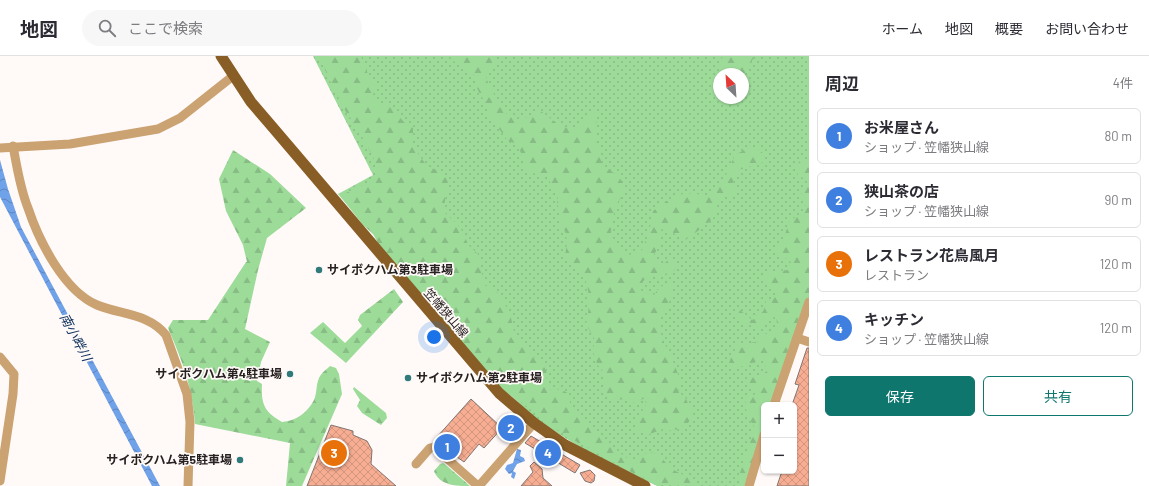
<!DOCTYPE html>
<html lang="ja">
<head>
<meta charset="utf-8">
<style>
  body { margin:0; font-family:Barlow,"Noto Sans JP",sans-serif; background:#f7f7f7; color:#2b2b33 }
  .controls { position:absolute; right:12px; bottom:12px; display:grid; overflow:hidden; border-radius:6px; box-shadow:0 1px 3px #0004 }
  .controls button { width:36px; height:36px; display:grid; place-items:center; padding:0; border:0; border-bottom:1px solid #e1e1e2; background:#fff; color:#2b2b33; font:20px sans-serif }
  .compass { position:absolute; left:713px; top:12px; width:36px; height:36px; border-radius:50%; background:#fff; box-shadow:0 1px 3px #0004; rotate:335deg }
  .you { position:absolute; left:434px; top:281px; width:14px; height:14px; margin:-10px; border:3px solid #fff; border-radius:50%; background:#1a73e8; box-shadow:0 0 0 6px #1a73e833 }
  .badge { display:grid; place-items:center; width:26px; height:26px; border-radius:50%; background:#0f766e; color:#fff; font-size:13px; font-weight:700 }
  .pin { position:absolute; translate:-50% -50%; border:2px solid #fff; box-shadow:0 1px 4px #0006 }
  .list { margin:0; padding:0; list-style:none }
  h2 { display:flex; justify-content:space-between; align-items:center; height:52px; margin:0; padding:0 16px; font-size:17px }
  h2 small { font-size:13px; font-weight:400; color:#7c7c81 }
  .list li { display:grid; grid-template-columns:26px 1fr auto; gap:12px; align-items:center; box-sizing:border-box; height:56px; margin:0 8px 8px; padding:0 8px; border:1px solid #e1e1e2; border-radius:6px }
  .list b { display:block; font-size:15px; white-space:nowrap }
  .list p { margin:0; font-size:13px; white-space:nowrap; color:#7c7c81 }
  .list em { font-size:13px; font-style:normal; color:#7c7c81 }
  .actions { display:flex; gap:8px; padding:12px 16px }
  .actions a { flex:1; padding:9px 0; border:1px solid #0f766e; border-radius:6px; text-align:center; font-size:14px; color:#0f766e }
  .actions .main { background:#0f766e; color:#fff }
  .icon { flex:none; width:22px; height:22px; fill:none; stroke:currentColor; stroke-width:2; stroke-linecap:round; stroke-linejoin:round }
  .map { position:relative; flex:none; width:809px; height:430px; overflow:hidden }
  header { display:flex; align-items:center; gap:24px; box-sizing:border-box; height:56px; padding:0 20px; background:#fff; border-bottom:1px solid #e1e1e2 }
  header strong { font-size:19px }
  nav { display:flex; gap:22px; margin-inline-start:auto; font-size:14px }
  .search { width:280px; height:36px; background:#f7f7f7; display:flex; align-items:center; gap:10px; box-sizing:border-box; padding:0 14px; border-radius:22px; color:#7c7c81; font-size:15px }
  main { display:flex }
  aside { flex:1; background:#fff }
  .map>svg:first-child { display:block }
  .grass { fill:url(#grass-dots); fill-rule:evenodd }
  .forest { fill:url(#forest-firs) }
  .water { fill:url(#water-waves) }
  .building { fill:url(#building-cross-hatch); stroke:#807571 }
  .lines { fill:none; stroke-linecap:round; stroke-linejoin:round }
  .minor { stroke:#cba272; stroke-width:9 }
  .major { stroke:#895e26; stroke-width:11 }
  .poi-dot { fill:#317a7c; stroke:#fffaf8; stroke-width:1.5 }
  .labels { text-anchor:middle; stroke-width:3.5; stroke-linejoin:round; paint-order:stroke }
  .poi-label { font-size:12px; font-weight:bold; fill:#272221; stroke:#fffaf8; text-anchor:start }
  .street-label { font-size:12px; fill:#272221; stroke:#fffaf8 }
  .water-label { font-size:13px; font-style:italic; fill:#0b2d5a; stroke:#fffaf8 }
</style>
</head>
<body>
<header>
<strong>地図</strong>
<div class="search"><svg class="icon" aria-label="search" viewBox="0 0 24 24"><circle cx="10" cy="10" r="6"/><path d="M15 15l6 6"/></svg>ここで検索</div>
<nav><a>ホーム</a><a>地図</a><a>概要</a><a>お問い合わせ</a></nav>
</header>
<main>
<div class="map">
<svg width="809" height="430" viewBox="0 0 809 430">
  <defs>
    <pattern id="grass-dots" width="8" height="8" patternUnits="userSpaceOnUse"><rect width="8" height="8" fill="#9ddb99"/><path d="M2 2h.1M6 6h.1" fill="none" stroke="#87bc84" stroke-width="1.8" stroke-linecap="round"/></pattern>
    <pattern id="forest-firs" width="22" height="20" patternUnits="userSpaceOnUse"><rect width="22" height="20" fill="#9ddb99"/><path d="M5 1l3.5 6h-7zM16 11l3.5 6h-7z" fill="#87bc84"/></pattern>
    <pattern id="water-waves" width="16" height="10" patternUnits="userSpaceOnUse"><rect width="16" height="10" fill="#70a2ea"/><path d="M0 5q4-4 8 0t8 0" fill="none" stroke="#5c84bd"/></pattern>
    <pattern id="building-cross-hatch" width="8" height="8" patternUnits="userSpaceOnUse"><rect width="8" height="8" fill="#f6ad92"/><path d="M0 0l8 8M0 8l8-8" fill="none" stroke="#d3957e"/></pattern>
  </defs>
  <rect width="100%" height="100%" fill="#fffaf8"/>
  <path class="grass" d="M313 0H809V232L764 349 742 430H657L578 390 537 364 502 331 402 211 338 138 373 119ZM719 18H743V42H719Z"/>
  <g class="forest">
    <path d="M320 0H361L369 21 378 30 372 40 377 49 386 46 403 65 413 69V89L419 99 427 110 437 114 447 122 449 133 445 144 444 156 458 169 464 178 468 189 478 198 484 229 496 234 510 257 514 276 526 288 532 300 546 310 547 330 552 335 561 333 569 338 570 347 569 351 580 356 586 367 596 375 605 386 628 403H635L649 396C664 399 663 407 674 414 682 420 692 419 696 430L655 429 577 386 548 368 520 345 508 338 496 328 383 196 373 178 363 169 340 140 375 123 376 109 373 100 353 65 347 58 328 21Z"/>
    <path d="M450 0H495L496 7 489 13 486 19C487 28 492 34 496 42 505 62 519 72 538 53L559 69 576 74 594 56 597 62 595 75 596 86 600 92 602 108 619 121 627 133C616 147 611 161 611 179L617 189 629 199 642 194 649 177 653 155C676 138 681 134 709 140L722 128 735 99 746 93 757 92 766 100 763 106 739 114 731 130 738 134 734 141H724L717 145C717 149 718 155 716 158 714 164 691 180 684 185L671 175 660 173 659 179 661 187 653 200 655 206 665 207 670 202 677 208 674 215C659 221 647 216 638 232L645 237 654 239 660 231 671 227C674 239 667 242 668 253L660 258C656 278 667 290 674 308 677 314 677 318 681 324L678 331 679 337 685 341 694 360C688 369 674 378 663 373L650 378 638 376 634 367 646 349 645 342 635 347 627 343 611 344 603 331 605 321 602 314 597 308 593 295 595 284 586 268C590 253 591 229 581 216 577 210 569 207 564 202 567 192 568 185 565 175L559 171 560 155 557 147 558 141 547 120 527 116 518 88 508 85 489 59 490 52C482 40 475 34 474 19L462 8 452 5Z"/>
    <path d="M723 0H754L750 10 743 19C732 16 727 21 719 8Z"/>
    <path d="M233 94 270 118 306 152 267 182 258 214 245 273 270 286 261 306 257 325 262 328C261 348 264 356 282 366 296 365 307 357 314 344 317 337 316 328 319 322 321 317 327 313 330 310L336 312 339 318 342 338 302 430H286L290 387 195 368C192 330 183 307 168 272L173 264H208L246 206H247L243 189 226 155 219 123Z"/>
    <path d="M800 105H809V257L770 349H764V371L747 430H741L738 423 755 372C748 360 744 354 746 340L759 338 756 332 750 329 748 323 762 319 767 315 763 303 740 311 731 312 730 304 738 288 757 286 764 278 774 277 777 267 776 261 768 262 759 271 741 267 737 258 740 254 752 264C761 260 765 255 766 245L777 240V232L767 230 764 221 769 216 788 214 791 206 776 196 778 187 784 182 789 166 802 156 806 149 800 142 804 130 808 125 798 119 797 109Z"/>
    <path d="M394 233 403 246 346 307 310 277 323 266 345 287 362 270 358 264 360 259Z"/>
    <path d="M354 331 386 357 387 362 381 369 362 357 357 350 360 344 353 333Z"/>
    <path d="M443 407 446 409 470 430C456 430 440 430 434 415L440 408Z"/>
  </g>
  <g class="water">
    <path d="M0 104 8 133 21 171 160 430H152L0 141Z"/>
    <path d="M517 393 521 394 520 400 524 402 525 405 517 408 513 415 516 417 514 423 511 421 512 417 509 418 505 413 507 409 513 407Z"/>
  </g>
  <g class="building">
    <path d="M807 292H809V430H777L782 415H794V349H792L799 329 795 328Z"/>
    <path d="M471 343 502 372 484 392 479 388 464 406 436 386 437 381Z"/>
    <path d="M509 360 520 372 514 378 503 366Z"/>
    <path d="M331 369 353 375V379L367 385 372 394 371 408 396 430H307Z"/>
    <path d="M531 380 580 409 575 417 525 387Z"/>
    <path d="M534 406 542 413 543 422 552 430H521L533 416 530 410Z"/>
    <path d="M590 414 595 419 594 425 591 427 585 425 580 417Z"/>
  </g>
  <g class="lines">
    <g class="minor">
      <path d="M13 90C17 111 20 132 28 152 39 185 64 235 97 249 121 259 148 257 166 279L187 338 190 366 188 430"/>
      <path d="M0 92 70 88 158 73 180 62 233 20"/>
      <path d="M797 282 809 286"/>
      <path d="M0 301 14 318 13 338 0 425"/>
      <path d="M774 349 809 246"/>
      <path d="M416 408 430 392 434 391 478 430"/>
      <path d="M479 430 534 367"/>
      <path d="M749 430 764 379"/>
    </g>
    <path class="major" d="M221 0 251 46 269 67 499 337 534 367 565 389 645 430"/>
  </g>
  <g class="poi-dot">
    <circle cx="319" cy="214" r="4"/>
    <circle cx="290" cy="318" r="4"/>
    <circle cx="408" cy="322" r="4"/>
    <circle cx="240" cy="404" r="4"/>
  </g>
  <g class="labels">
    <g class="poi-label">
      <text x="327" y="218">サイボクハム第3駐車場</text>
      <text x="282" y="322" text-anchor="end">サイボクハム第4駐車場</text>
      <text x="416" y="326">サイボクハム第2駐車場</text>
      <text x="232" y="408" text-anchor="end">サイボクハム第5駐車場</text>
    </g>
    <g class="street-label">
      <text transform="translate(446 257) rotate(49)" y="4">笠幡狭山線</text>
    </g>
    <g class="water-label">
      <text transform="translate(76 281) rotate(62)" y="5">南小畔川</text>
    </g>
  </g>
</svg>
<div class="controls">
<button>+</button>
<button>−</button>
</div>
<svg class="compass" viewBox="-18 -18 36 36"><path d="M0-13l5 13h-10z" fill="#e53935"/><path d="M0 13l5-13h-10z" fill="#7c7c81"/></svg>
<div class="you"></div>
<div class="pin badge" style="left:447px;top:391px;background:#3f7fe0">1</div>
<div class="pin badge" style="left:511px;top:372px;background:#3f7fe0">2</div>
<div class="pin badge" style="left:334px;top:397px;background:#e8710a">3</div>
<div class="pin badge" style="left:548px;top:397px;background:#3f7fe0">4</div>
</div>
<aside>
<h2>周辺<small>4件</small></h2>
<ul class="list">
<li><span class="badge" style="background:#3f7fe0">1</span><div><b>お米屋さん</b><p>ショップ · 笠幡狭山線</p></div><em>80 m</em></li>
<li><span class="badge" style="background:#3f7fe0">2</span><div><b>狭山茶の店</b><p>ショップ · 笠幡狭山線</p></div><em>90 m</em></li>
<li><span class="badge" style="background:#e8710a">3</span><div><b>レストラン花鳥風月</b><p>レストラン</p></div><em>120 m</em></li>
<li><span class="badge" style="background:#3f7fe0">4</span><div><b>キッチン</b><p>ショップ · 笠幡狭山線</p></div><em>120 m</em></li>
</ul>
<div class="actions"><a class="main">保存</a><a>共有</a></div>
</aside>
</main>
</body>
</html>
